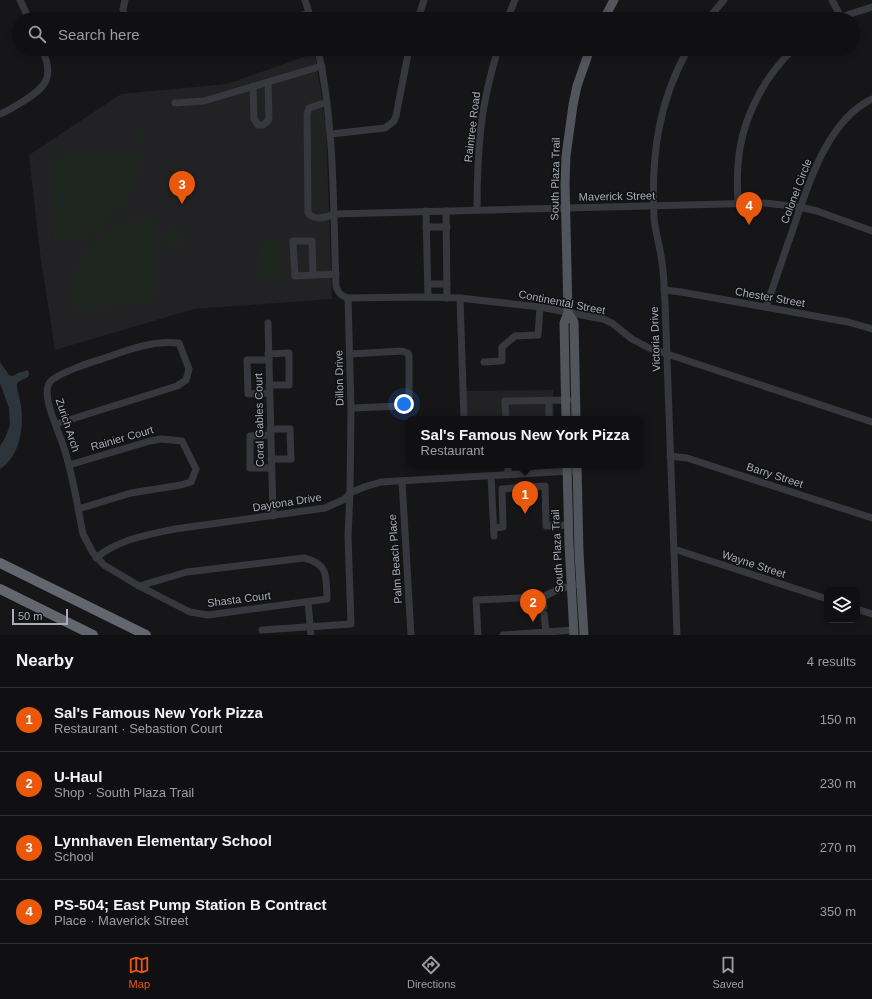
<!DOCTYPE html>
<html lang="en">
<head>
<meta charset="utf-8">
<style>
  body { margin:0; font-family:Helvetica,sans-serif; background:#19191b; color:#f1f3f6 }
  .controls { position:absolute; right:12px; bottom:12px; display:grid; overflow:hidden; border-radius:8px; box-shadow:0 2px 6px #0003 }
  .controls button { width:36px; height:36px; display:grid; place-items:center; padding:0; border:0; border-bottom:1px solid #303032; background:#101012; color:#f1f3f6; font:20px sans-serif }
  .scale { position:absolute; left:12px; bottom:10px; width:56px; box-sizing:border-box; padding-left:4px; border:2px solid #a8adb8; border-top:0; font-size:11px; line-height:14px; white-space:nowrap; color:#a8adb8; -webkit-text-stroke:3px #111113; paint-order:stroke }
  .you { position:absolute; left:404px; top:404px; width:14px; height:14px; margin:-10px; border:3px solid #fff; border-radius:50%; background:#1a73e8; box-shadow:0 0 0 6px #1a73e833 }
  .badge { display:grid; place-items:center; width:26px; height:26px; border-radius:50%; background:#ea580c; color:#fff; font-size:13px; font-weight:700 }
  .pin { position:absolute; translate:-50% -33px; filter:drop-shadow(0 1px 2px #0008) }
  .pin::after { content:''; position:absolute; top:21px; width:14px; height:12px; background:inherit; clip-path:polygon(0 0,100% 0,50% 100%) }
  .popup { position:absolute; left:406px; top:416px; width:238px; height:52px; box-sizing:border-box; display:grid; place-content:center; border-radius:8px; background:#101012; filter:drop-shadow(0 1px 3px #0005); font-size:13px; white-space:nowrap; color:#9c9d9f }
  .popup b { font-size:15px; color:#f1f3f6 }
  .popup::after { content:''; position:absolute; left:50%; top:100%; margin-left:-8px; border:8px solid transparent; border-top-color:#101012 }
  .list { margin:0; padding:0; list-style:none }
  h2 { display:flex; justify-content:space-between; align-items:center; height:52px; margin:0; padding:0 16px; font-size:17px }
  h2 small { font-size:13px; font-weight:400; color:#9c9d9f }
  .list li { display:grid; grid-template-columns:26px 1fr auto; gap:12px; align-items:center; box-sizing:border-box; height:64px; padding:0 16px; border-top:1px solid #303032 }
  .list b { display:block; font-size:15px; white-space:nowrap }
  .list p { margin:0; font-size:13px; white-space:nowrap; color:#9c9d9f }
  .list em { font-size:13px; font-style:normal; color:#9c9d9f }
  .icon { flex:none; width:22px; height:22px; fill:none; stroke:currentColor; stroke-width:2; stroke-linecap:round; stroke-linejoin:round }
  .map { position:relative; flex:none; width:872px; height:635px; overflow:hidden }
  .search { position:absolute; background:#101012; box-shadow:0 2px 6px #0003; left:12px; right:12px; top:12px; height:44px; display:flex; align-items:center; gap:10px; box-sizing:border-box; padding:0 14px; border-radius:22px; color:#9c9d9f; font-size:15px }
  .sheet { height:308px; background:#101012 }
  nav { display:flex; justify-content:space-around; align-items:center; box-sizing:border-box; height:56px; border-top:1px solid #303032; background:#101012; font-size:11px; color:#9c9d9f }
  nav a { display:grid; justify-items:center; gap:2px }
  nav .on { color:#ea580c }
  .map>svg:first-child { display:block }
  .built { fill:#222225 }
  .green { fill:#1e261f }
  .water { fill:#2c353c }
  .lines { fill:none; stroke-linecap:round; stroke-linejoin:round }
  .minor { stroke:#37383d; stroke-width:7 }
  .major { stroke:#53555c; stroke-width:9 }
  .highway { stroke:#63666e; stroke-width:10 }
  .labels { text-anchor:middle; stroke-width:3; stroke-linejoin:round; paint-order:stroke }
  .street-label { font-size:11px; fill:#a8adb8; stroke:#111113 }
</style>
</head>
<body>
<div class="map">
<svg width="872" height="635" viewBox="0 0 872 635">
  <rect width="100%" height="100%" fill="#161618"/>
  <g class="built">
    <path d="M315 53 326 126 332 299 194 309 55 350 40 253 29 155 121 94 227 84Z"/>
    <path d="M553 390 554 419H466L464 391Z"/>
  </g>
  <g class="green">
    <path d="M142 132 146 136V140L144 142H139L132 139 131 136 134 133Z"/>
    <path d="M59 152 142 153C140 190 115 229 78 240 71 242 61 241 54 241L49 165Z"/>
    <path d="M150 219H157L158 295 148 305 72 308 70 293 74 275 81 256 90 244 107 230 124 222Z"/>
    <path d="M167 227 176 228 184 236V240L181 243V247L178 250H171L162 241V232Z"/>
    <path d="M280 240 281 280H259L257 241Z"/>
  </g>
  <path class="water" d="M0 362 9 375 13 376 18 373 28 370 29 373 28 377 18 382 17 384C17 391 20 399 21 406 24 428 20 456 0 469V446L5 438 10 425 9 408 0 383Z"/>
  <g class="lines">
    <g class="minor">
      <path d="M20 0 29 19"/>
      <path d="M125 0 123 9 125 19"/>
      <path d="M305 0 311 19"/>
      <path d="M832 0 841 17"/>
      <path d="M288 19 309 13"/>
      <path d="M418 19 424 0"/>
      <path d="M507 19 515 0"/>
      <path d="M708 19 724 0"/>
      <path d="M837 19 850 14 872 7"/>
      <path d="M318 49C335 127 333 207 336 286 338 293 341 296 348 298L422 297 460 298 540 307 603 319 612 323 632 339 649 348 872 422"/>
      <path d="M253 86 254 119 258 125H263L267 122 269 119 268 82"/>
      <path d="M327 102 309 108 307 114 308 213C314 221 326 218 334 214L765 203 800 207 817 211 872 231"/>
      <path d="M175 103 204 101 322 66"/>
      <path d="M0 114C8 111 15 106 22 102 46 87 55 78 42 49"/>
      <path d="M331 134 385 128 394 121 396 116 409 49"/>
      <path d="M738 203C737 185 737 166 740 148 746 112 767 73 794 49"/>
      <path d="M477 210C477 182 478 154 481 127 484 101 490 75 498 49"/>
      <path d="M426 211 428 297"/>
      <path d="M446 211 447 298"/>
      <path d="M426 227H447"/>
      <path d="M313 275 312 241H293L295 276 336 274"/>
      <path d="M428 284H447"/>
      <path d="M664 290 681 292 848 322 872 329"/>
      <path d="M460 298 464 419"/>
      <path d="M766 307C775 282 783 257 792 232 807 188 826 121 872 99"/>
      <path d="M268 323 273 516"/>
      <path d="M268 354 289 353V385H269"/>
      <path d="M350 354 402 351 408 353 409 356V398L408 402 402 406 351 408"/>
      <path d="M269 360H247L248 394 269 393"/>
      <path d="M484 362 502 361V347L515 336 538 335 540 307"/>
      <path d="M549 401V419"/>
      <path d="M506 419 505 401 569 400"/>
      <path d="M56 424 177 386 186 380 189 369 179 343C153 340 127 350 102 359 91 362 56 374 50 382 40 395 59 431 63 445 73 474 77 504 83 534L93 553 104 565 139 586 190 612 208 615 327 599C326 577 329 564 304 558L187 572 139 586"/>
      <path d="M270 429H290L291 459H271"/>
      <path d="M270 435 250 436V468H271"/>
      <path d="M670 456 687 458 872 518"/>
      <path d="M69 465 150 441 161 439 182 441 196 469 191 482 181 485 131 493 78 509"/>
      <path d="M508 465V475"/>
      <path d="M491 476 494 536"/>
      <path d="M402 481 411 635"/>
      <path d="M494 528 503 527 502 489 545 486 546 526 568 525"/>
      <path d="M674 549 827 599"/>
      <path d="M96 558C119 539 147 535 175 529L325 508 345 499 350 493 364 487 381 482 571 471"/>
      <path d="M308 602 311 635"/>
      <path d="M544 607 543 597 561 588 571 587 575 585"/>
      <path d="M857 609 872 614"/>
      <path d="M544 614 546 632 574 630"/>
      <path d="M262 630 351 624 348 536 350 493 351 408 348 298"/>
      <path d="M478 635 476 600 543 597"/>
      <path d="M503 635 546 632"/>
      <path d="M677 635 665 302C664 287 664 271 661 256 659 243 655 231 654 217 651 156 658 103 688 49"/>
    </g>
    <g class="major">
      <path d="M604 19 614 0"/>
      <path d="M568 313 574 322 576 419"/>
      <path d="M566 419 564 323 568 313 565 183 566 156 573 105 577 86 590 49"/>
      <path d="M567 465 569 544 574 635"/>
      <path d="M577 465 579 553 584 635"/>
    </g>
    <g class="highway">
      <path d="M0 563 146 635"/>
      <path d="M0 589 93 635"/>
    </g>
  </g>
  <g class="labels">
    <g class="street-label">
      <text transform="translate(472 127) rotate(-83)" y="4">Raintree Road</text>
      <text transform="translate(555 179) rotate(-89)" y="4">South Plaza Trail</text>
      <text transform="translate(796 191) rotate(-69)" y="4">Colonel Circle</text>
      <text transform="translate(617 196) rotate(-1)" y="4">Maverick Street</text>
      <text transform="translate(770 297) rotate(10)" y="4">Chester Street</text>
      <text transform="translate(562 302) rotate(11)" y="4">Continental Street</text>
      <text transform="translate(655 339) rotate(-92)" y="4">Victoria Drive</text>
      <text transform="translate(339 378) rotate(-91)" y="4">Dillon Drive</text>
      <text transform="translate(259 420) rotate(-91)" y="4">Coral Gables Court</text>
      <text transform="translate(68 425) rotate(72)" y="4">Zurich Arch</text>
      <text transform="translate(122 438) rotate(-16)" y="4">Rainier Court</text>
      <text transform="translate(775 475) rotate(18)" y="4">Barry Street</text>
      <text transform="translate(287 502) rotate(-9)" y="4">Daytona Drive</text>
      <text transform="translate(557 551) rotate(-93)" y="4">South Plaza Trail</text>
      <text transform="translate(395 559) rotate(-94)" y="4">Palm Beach Place</text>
      <text transform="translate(754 564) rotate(18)" y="4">Wayne Street</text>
      <text transform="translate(239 599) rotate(-7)" y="4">Shasta Court</text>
    </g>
  </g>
</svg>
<div class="controls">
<button><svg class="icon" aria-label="layers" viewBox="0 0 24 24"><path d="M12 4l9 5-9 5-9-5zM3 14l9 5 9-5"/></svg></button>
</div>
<div class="scale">50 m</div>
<div class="you"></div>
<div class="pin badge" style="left:525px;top:514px">1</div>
<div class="popup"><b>Sal's Famous New York Pizza</b>Restaurant</div>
<div class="pin badge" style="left:533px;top:622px">2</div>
<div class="pin badge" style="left:182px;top:204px">3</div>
<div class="pin badge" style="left:749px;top:225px">4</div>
<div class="search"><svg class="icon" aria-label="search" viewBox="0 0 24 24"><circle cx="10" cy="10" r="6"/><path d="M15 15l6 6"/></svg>Search here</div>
</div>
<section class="sheet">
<h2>Nearby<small>4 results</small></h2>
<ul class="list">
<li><span class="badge">1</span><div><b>Sal's Famous New York Pizza</b><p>Restaurant · Sebastion Court</p></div><em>150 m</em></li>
<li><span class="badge">2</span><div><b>U-Haul</b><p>Shop · South Plaza Trail</p></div><em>230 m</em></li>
<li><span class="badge">3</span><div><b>Lynnhaven Elementary School</b><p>School</p></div><em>270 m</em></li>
<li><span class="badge">4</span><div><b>PS-504; East Pump Station B Contract</b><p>Place · Maverick Street</p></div><em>350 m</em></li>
</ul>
</section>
<nav>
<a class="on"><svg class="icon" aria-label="map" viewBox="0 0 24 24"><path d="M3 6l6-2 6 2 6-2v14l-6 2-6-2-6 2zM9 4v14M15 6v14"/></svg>Map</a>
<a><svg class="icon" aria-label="directions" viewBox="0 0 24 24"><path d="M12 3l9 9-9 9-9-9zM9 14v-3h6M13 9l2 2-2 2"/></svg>Directions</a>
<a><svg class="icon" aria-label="saved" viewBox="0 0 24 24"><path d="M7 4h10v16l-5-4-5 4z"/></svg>Saved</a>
</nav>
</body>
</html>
